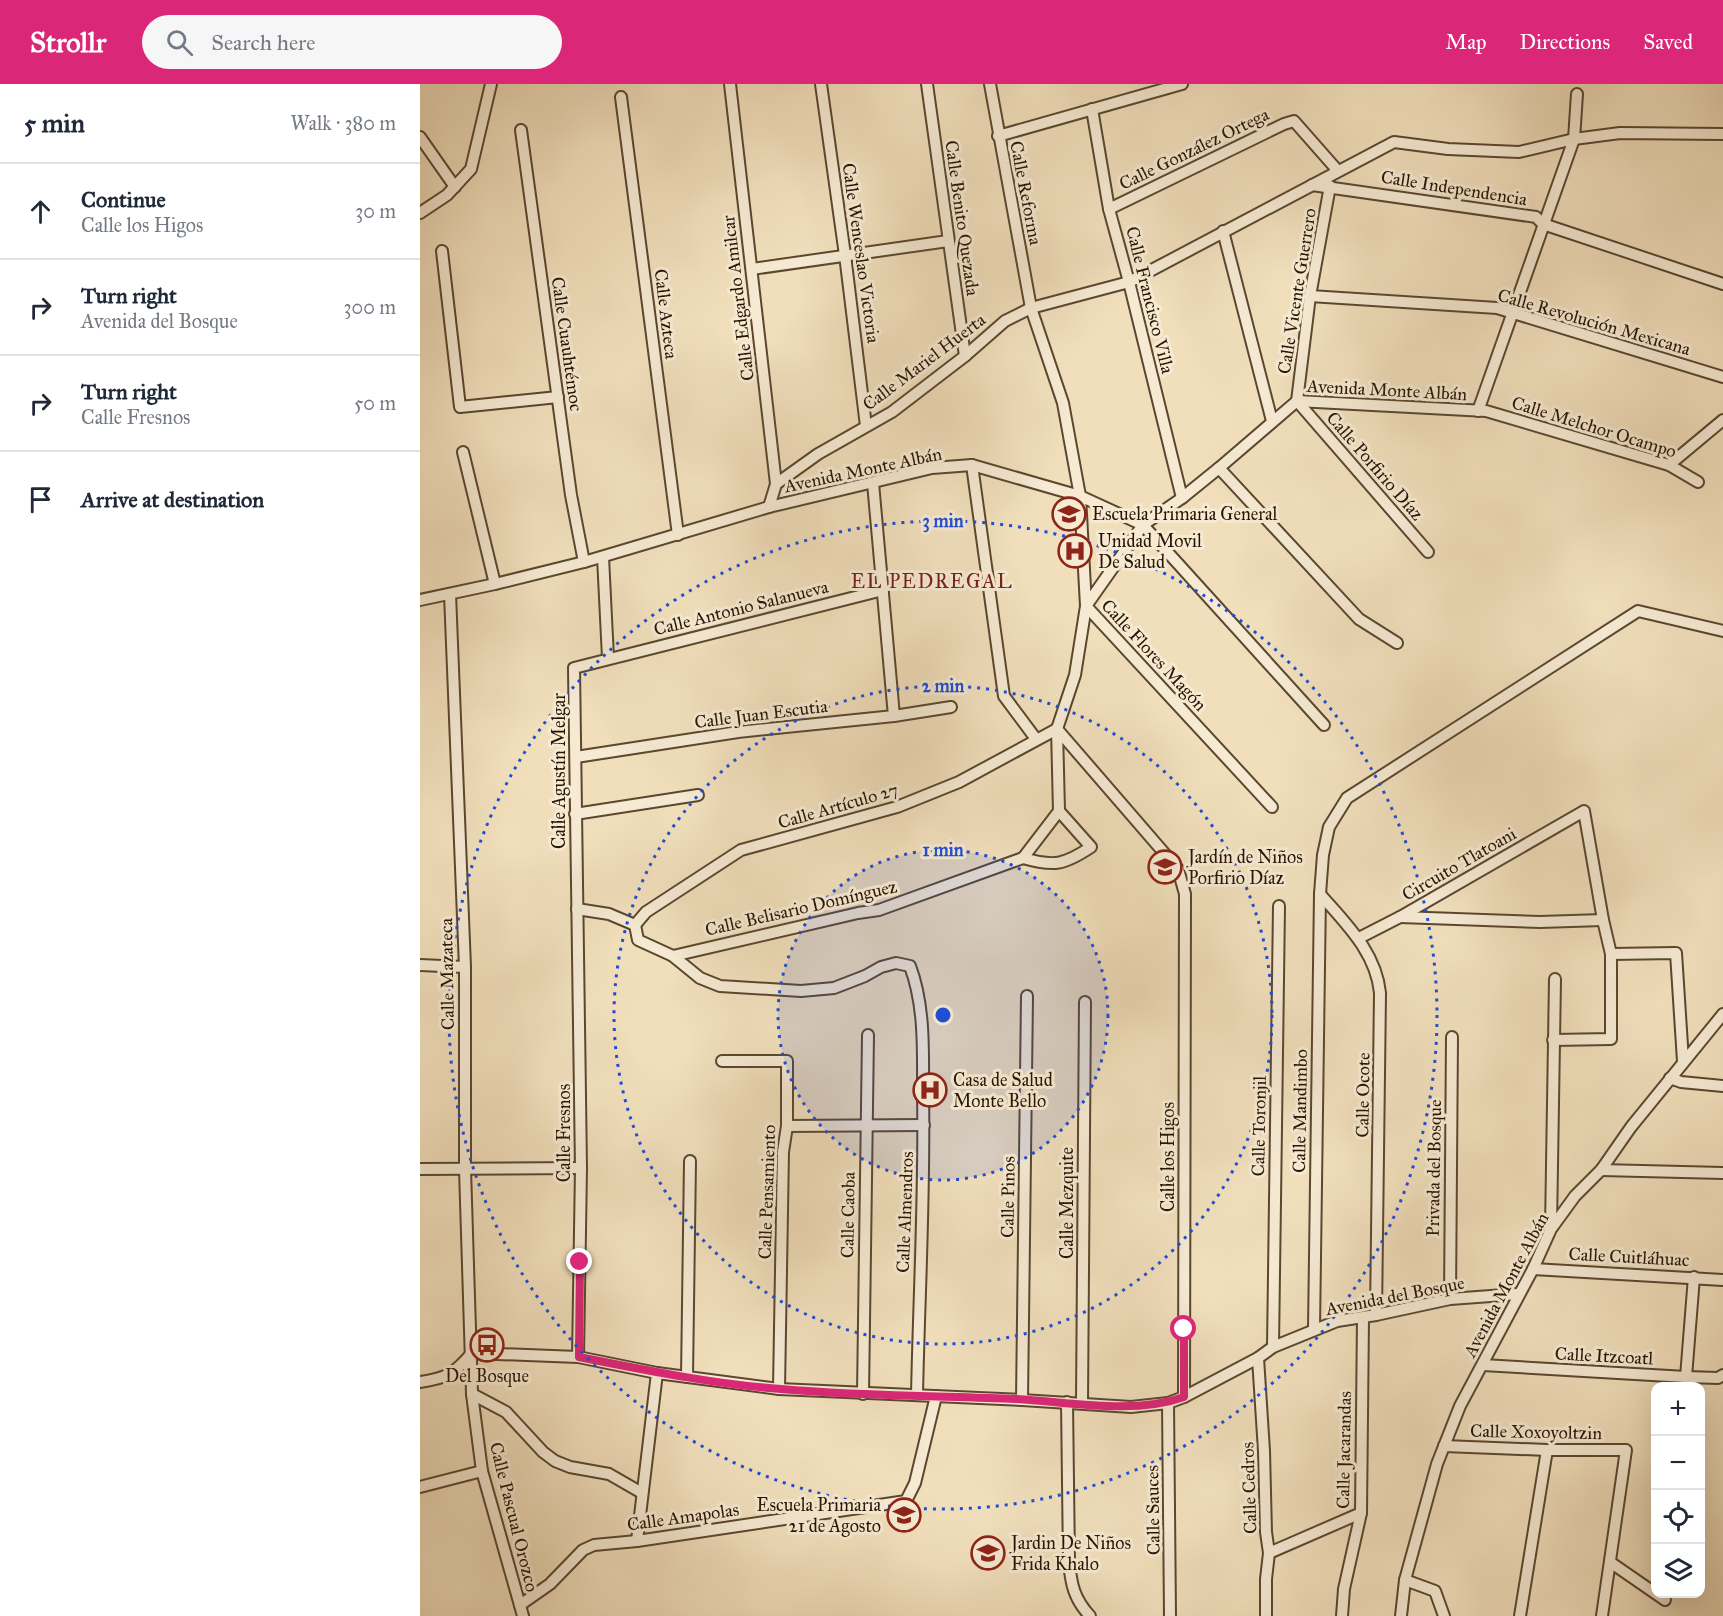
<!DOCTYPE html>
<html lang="en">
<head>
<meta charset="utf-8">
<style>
  body { margin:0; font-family:"IM FELL Great Primer",serif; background:#f6f6f7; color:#1f2937 }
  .controls { position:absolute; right:18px; bottom:18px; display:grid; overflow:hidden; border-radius:12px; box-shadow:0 6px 24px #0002 }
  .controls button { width:54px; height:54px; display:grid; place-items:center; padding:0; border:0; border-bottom:2px solid #e0e1e3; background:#fff; color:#1f2937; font:30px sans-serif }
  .stop { position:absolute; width:18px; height:18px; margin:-14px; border:4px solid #db2777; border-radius:50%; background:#fff }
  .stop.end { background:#db2777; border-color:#fff; box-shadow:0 2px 6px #0008 }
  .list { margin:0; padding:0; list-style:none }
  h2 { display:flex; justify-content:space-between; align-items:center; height:78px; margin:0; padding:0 24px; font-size:26px }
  h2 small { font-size:20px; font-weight:400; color:#747a83 }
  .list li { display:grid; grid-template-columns:39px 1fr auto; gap:18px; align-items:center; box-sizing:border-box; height:96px; padding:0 24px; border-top:2px solid #e0e1e3 }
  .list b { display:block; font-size:22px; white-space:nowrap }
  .list p { margin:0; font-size:20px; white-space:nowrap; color:#747a83 }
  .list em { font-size:20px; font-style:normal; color:#747a83 }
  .icon { flex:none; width:33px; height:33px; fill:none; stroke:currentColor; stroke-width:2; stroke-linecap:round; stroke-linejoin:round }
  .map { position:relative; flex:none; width:1303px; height:1532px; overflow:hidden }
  header { display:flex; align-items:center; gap:36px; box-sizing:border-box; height:84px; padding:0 30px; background:#db2777; color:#fff }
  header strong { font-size:28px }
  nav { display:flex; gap:33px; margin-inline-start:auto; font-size:21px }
  .search { width:420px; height:54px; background:#f6f6f7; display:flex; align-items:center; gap:15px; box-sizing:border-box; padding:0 21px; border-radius:33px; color:#747a83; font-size:22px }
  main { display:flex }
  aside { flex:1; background:#fff }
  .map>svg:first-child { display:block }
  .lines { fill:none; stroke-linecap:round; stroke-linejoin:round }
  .minor-casing { stroke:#5a4730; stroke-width:14 }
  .minor { stroke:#f6ead3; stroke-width:10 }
  .route { stroke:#db2777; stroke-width:8 }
  .ring { fill:none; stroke:#1d4ed8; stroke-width:3; stroke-dasharray:3 6 }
  .labels { text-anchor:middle; stroke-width:6; stroke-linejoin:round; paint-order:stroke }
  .street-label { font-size:18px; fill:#281402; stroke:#f6ead3 }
  .poi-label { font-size:18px; fill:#281402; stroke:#f6ead3; text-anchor:start }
  .neighbourhood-label { font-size:20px; letter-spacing:1.5px; fill:#7a1f14; stroke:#f6ead3 }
  .centre { fill:#1d4ed8; stroke:#f6ead3; stroke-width:3 }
  .ring-label { font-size:18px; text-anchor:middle; font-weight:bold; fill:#1d4ed8; stroke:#f6ead3; stroke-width:6; stroke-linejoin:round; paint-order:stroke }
</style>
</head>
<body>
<header>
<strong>Strollr</strong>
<div class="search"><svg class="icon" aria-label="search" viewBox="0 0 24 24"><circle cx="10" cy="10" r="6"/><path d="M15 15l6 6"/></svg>Search here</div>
<nav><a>Map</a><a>Directions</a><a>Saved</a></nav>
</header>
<main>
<aside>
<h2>5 min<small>Walk · 380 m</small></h2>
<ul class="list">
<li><svg class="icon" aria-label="ahead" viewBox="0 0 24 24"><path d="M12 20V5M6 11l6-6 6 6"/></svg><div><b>Continue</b><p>Calle los Higos</p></div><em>30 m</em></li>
<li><svg class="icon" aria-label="right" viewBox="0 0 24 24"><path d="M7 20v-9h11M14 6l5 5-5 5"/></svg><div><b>Turn right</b><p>Avenida del Bosque</p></div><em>300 m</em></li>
<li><svg class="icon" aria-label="right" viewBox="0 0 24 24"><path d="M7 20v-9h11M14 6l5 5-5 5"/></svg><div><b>Turn right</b><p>Calle Fresnos</p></div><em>50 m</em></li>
<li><svg class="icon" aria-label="arrive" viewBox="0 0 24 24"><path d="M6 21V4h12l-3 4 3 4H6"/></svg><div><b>Arrive at destination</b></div></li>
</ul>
</aside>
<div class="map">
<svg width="1303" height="1532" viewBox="0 0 1303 1532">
  <rect width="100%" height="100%" fill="#f1dfbc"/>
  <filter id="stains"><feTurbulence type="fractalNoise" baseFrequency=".00333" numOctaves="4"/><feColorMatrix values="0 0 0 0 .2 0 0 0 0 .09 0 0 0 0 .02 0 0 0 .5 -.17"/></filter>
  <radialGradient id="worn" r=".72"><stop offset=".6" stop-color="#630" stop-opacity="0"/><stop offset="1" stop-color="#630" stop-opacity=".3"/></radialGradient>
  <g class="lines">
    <defs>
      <g id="minor">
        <path d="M310 0 356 400 349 423"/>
        <path d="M401 0 425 171 446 342"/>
        <path d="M507 0 545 272"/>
        <path d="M570 0 611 224 643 319 660 412 666 522 852 723"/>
        <path d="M201 13 258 451"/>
        <path d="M672 25 689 125 709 198 762 414"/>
        <path d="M101 46 151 411 164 478"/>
        <path d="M578 52 762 0"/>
        <path d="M0 53 35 103"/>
        <path d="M892 101 1116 133 1123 140 1303 200"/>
        <path d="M910 102 890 212 877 317 1008 468"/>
        <path d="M689 125 864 40 874 37 918 87"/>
        <path d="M0 129 27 111 51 85 71 0"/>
        <path d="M803 147 852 337"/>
        <path d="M22 167 40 323 138 313"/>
        <path d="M332 185 528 157"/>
        <path d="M890 212 1077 224 1303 293"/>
        <path d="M1058 327 1154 55 1157 10"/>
        <path d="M43 368 75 500"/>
        <path d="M552 381 584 612 616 655"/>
        <path d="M1249 381 1303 336"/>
        <path d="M799 384 939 535 977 559"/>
        <path d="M453 399 474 632"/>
        <path d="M356 400 398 370 472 328 545 272 585 237 611 224 709 198 974 58 1028 65 1099 68 1154 55 1200 49 1303 50"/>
        <path d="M183 473 188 574"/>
        <path d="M30 510 45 883V1085L52 1310 62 1387 103 1532"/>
        <path d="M0 516 75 500 164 478 349 423 512 384 552 381 660 412 723 441 904 641"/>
        <path d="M637 645 758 785 765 810 764 1313"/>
        <path d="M156 673 318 648 474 632 531 623"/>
        <path d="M155 730 278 711"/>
        <path d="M603 774C634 783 644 781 671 763L639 727"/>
        <path d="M900 810C926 840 956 868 960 909L956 1231"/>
        <path d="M157 825 189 830 215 841"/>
        <path d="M980 833 1120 838 1183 836"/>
        <path d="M215 841 218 856 253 872 438 829 459 826 603 774 639 727 637 645 655 591 666 522 723 441 762 414 799 384 877 317 1066 327 1249 381 1278 398"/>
        <path d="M215 841 226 828 321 766 477 723 539 698 637 645"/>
        <path d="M939 854 980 833 1164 727 1183 836 1191 870V955L1133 956"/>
        <path d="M1191 870 1256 869 1263 977"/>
        <path d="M253 872 280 894 300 902 381 907 414 904 445 892 461 883 476 879 490 882C505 922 503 967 503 1009 505 1109 499 1211 497 1311"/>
        <path d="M0 881 45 883"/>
        <path d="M302 977H367V1042L363 1068 359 1305"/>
        <path d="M1250 994 1261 998 1303 1002"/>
        <path d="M367 1042 504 1041"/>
        <path d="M0 1085 161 1084"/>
        <path d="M1181 1086 1303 1089"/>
        <path d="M1131 1144 1135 895"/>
        <path d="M1113 1185 1303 1196"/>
        <path d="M1030 1215 1032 953"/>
        <path d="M894 1245 900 810 903 771 909 743 927 714 1218 527 1303 547"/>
        <path d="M853 1263 859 822"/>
        <path d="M52 1269 158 1273 237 1289 359 1305 602 1316 711 1323 748 1319 764 1313 838 1274 853 1263 917 1237 956 1231 1030 1215 1098 1210"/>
        <path d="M158 1273 161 1084 154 584 463 506"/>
        <path d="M838 1274 844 1367 846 1448 849 1469 846 1495V1532"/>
        <path d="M1063 1281 1266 1293 1298 1294 1303 1291"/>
        <path d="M267 1293 270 1077"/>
        <path d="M1266 1293 1274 1193"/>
        <path d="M0 1298C27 1294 34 1290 52 1269"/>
        <path d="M52 1310 86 1328 123 1368 135 1377 150 1383 189 1390 222 1409"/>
        <path d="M443 1310 448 951"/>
        <path d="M602 1316 607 912"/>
        <path d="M647 1318 649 1478C651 1500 654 1515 670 1532"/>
        <path d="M662 1319 665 918"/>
        <path d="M748 1319 750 1532"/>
        <path d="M1024 1362 1127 1366H1206L1182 1532"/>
        <path d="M0 1403 62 1387"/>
        <path d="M217 1457 237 1289"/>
        <path d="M849 1469 941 1429"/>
        <path d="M1190 1478 1245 1516"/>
        <path d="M985 1496 1015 1507 1024 1532"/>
        <path d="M100 1521 130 1500 163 1466 174 1461 217 1457 486 1417 495 1399 516 1312"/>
        <path d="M922 1532 924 1505 941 1429 943 1234"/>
        <path d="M981 1532 985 1496 1017 1380 1040 1322 1113 1185 1131 1145 1155 1112 1181 1086 1211 1043 1303 930"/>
        <path d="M1100 1532 1127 1366"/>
      </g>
    </defs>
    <use href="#minor" class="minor-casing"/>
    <use href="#minor" class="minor"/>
  </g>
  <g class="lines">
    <path class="route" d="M160 1178 159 1273C225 1286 293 1300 361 1305 439 1312 518 1312 597 1315 650 1318 713 1331 764 1313V1245"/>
  </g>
  <circle cx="523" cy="931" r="165" fill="#1d4ed8" fill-opacity=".12"/>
  <g class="ring">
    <circle cx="523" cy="931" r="165"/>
    <circle cx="523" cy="931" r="329"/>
    <circle cx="523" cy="931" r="494"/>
  </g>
  <defs>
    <symbol id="school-ring" viewBox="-11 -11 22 22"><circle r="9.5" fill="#f6ead3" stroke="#8f2418" stroke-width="1.5"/><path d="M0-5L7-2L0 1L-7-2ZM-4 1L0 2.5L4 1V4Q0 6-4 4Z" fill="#8f2418"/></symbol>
    <symbol id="hospital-ring" viewBox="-11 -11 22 22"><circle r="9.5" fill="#f6ead3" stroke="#8f2418" stroke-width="1.5"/><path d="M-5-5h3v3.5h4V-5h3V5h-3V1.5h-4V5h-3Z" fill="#8f2418"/></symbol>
    <symbol id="bus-ring" viewBox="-11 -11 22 22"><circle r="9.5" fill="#f6ead3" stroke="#8f2418" stroke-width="1.5"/><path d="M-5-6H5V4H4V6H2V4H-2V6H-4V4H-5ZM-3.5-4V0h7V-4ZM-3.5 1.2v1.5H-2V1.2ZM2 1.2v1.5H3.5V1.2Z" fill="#8f2418"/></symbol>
  </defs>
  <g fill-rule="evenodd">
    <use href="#school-ring" x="630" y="411" width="38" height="38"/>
    <use href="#hospital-ring" x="636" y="448" width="38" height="38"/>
    <use href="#school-ring" x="726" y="764" width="38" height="38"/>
    <use href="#hospital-ring" x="491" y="987" width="38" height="38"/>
    <use href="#bus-ring" x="48" y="1242" width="38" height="38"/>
    <use href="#school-ring" x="465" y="1412" width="38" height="38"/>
    <use href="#school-ring" x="549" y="1450" width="38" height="38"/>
  </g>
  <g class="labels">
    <g class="street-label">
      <text transform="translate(774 65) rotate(-26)" y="6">Calle González Ortega</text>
      <text transform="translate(1034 104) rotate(9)" y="6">Calle Independencia</text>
      <text transform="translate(606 109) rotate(79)" y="6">Calle Reforma</text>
      <text transform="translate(542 134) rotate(82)" y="6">Calle Benito Quezada</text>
      <text transform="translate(441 169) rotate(82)" y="6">Calle Wenceslao Victoria</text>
      <text transform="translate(877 207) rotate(-81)" y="6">Calle Vicente Guerrero</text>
      <text transform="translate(318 214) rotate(-97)" y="6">Calle Edgardo Amilcar</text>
      <text transform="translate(730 216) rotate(76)" y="6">Calle Francisco Villa</text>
      <text transform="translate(246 230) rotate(83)" y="6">Calle Azteca</text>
      <text transform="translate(1174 238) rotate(16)" y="6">Calle Revolución Mexicana</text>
      <text transform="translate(147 260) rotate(82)" y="6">Calle Cuauhtémoc</text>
      <text transform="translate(504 278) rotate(-37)" y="6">Calle Mariel Huerta</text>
      <text transform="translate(967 306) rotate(3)" y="6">Avenida Monte Albán</text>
      <text transform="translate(1174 343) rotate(17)" y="6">Calle Melchor Ocampo</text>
      <text transform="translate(955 382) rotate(49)" y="6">Calle Porfirio Díaz</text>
      <text transform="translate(443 386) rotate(-12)" y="6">Avenida Monte Albán</text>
      <text transform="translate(321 524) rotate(-14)" y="6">Calle Antonio Salanueva</text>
      <text transform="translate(734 571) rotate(47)" y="6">Calle Flores Magón</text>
      <text transform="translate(341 630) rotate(-7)" y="6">Calle Juan Escutia</text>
      <text transform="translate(139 687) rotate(-90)" y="6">Calle Agustín Melgar</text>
      <text transform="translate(418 722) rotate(-16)" y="6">Calle Artículo 27</text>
      <text transform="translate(1039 780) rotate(-30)" y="6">Circuito Tlatoani</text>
      <text transform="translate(381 824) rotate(-13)" y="6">Calle Belisario Domínguez</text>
      <text transform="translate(27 890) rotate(-91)" y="6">Calle Mazateca</text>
      <text transform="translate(943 1011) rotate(-89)" y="6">Calle Ocote</text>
      <text transform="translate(880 1027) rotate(-89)" y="6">Calle Mandimbo</text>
      <text transform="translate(839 1042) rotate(-89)" y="6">Calle Toronjil</text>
      <text transform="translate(144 1049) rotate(-90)" y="6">Calle Fresnos</text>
      <text transform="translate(748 1073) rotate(-90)" y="6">Calle los Higos</text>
      <text transform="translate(1014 1084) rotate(-89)" y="6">Privada del Bosque</text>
      <text transform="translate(347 1108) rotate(-88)" y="6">Calle Pensamiento</text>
      <text transform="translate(588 1113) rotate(-89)" y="6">Calle Pinos</text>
      <text transform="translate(647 1119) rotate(-90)" y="6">Calle Mezquite</text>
      <text transform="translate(485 1128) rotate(-88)" y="6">Calle Almendros</text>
      <text transform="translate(428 1131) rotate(-89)" y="6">Calle Caoba</text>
      <text transform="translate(1209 1173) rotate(3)" y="6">Calle Cuitláhuac</text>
      <text transform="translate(1086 1201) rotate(-62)" y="6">Avenida Monte Albán</text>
      <text transform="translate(975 1212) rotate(-11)" y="6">Avenida del Bosque</text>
      <text transform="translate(1184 1272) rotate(3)" y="6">Calle Itzcoatl</text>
      <text transform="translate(1116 1348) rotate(1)" y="6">Calle Xoxoyoltzin</text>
      <text transform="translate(924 1366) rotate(-89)" y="6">Calle Jacarandas</text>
      <text transform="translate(829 1404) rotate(-92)" y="6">Calle Cedros</text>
      <text transform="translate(733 1426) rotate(-91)" y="6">Calle Sauces</text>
      <text transform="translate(94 1433) rotate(76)" y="6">Calle Pascual Orozco</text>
      <text transform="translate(263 1433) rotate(-8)" y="6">Calle Amapolas</text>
    </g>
    <g class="poi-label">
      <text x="672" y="436">Escuela Primaria General</text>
      <text x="678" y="463">Unidad Movil<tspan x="678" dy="21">De Salud</tspan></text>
      <text x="768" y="779">Jardín de Niños<tspan x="768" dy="21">Porfirio Díaz</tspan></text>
      <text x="533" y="1002">Casa de Salud<tspan x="533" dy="21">Monte Bello</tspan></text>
      <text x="67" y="1298" text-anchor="middle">Del Bosque</text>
      <text x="461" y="1427" text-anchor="end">Escuela Primaria<tspan x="461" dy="21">21 de Agosto</tspan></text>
      <text x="591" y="1465">Jardin De Niños<tspan x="591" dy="21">Frida Khalo</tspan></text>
    </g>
    <g class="neighbourhood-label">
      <text x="512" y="504">EL PEDREGAL</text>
    </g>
  </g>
  <circle cx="523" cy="931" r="9" class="centre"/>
  <g class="ring-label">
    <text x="523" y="443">3 min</text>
    <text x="523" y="608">2 min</text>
    <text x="523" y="772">1 min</text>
  </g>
  <rect width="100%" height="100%" filter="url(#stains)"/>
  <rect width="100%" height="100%" fill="url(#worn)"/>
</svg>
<div class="controls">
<button>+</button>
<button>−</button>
<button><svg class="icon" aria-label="locate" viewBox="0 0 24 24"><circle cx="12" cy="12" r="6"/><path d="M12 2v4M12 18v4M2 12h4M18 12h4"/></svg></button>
<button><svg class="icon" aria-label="layers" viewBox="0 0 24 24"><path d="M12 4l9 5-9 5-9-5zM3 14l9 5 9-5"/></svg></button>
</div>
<div class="stop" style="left:764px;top:1245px"></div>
<div class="stop end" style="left:160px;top:1178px"></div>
</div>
</main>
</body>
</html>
